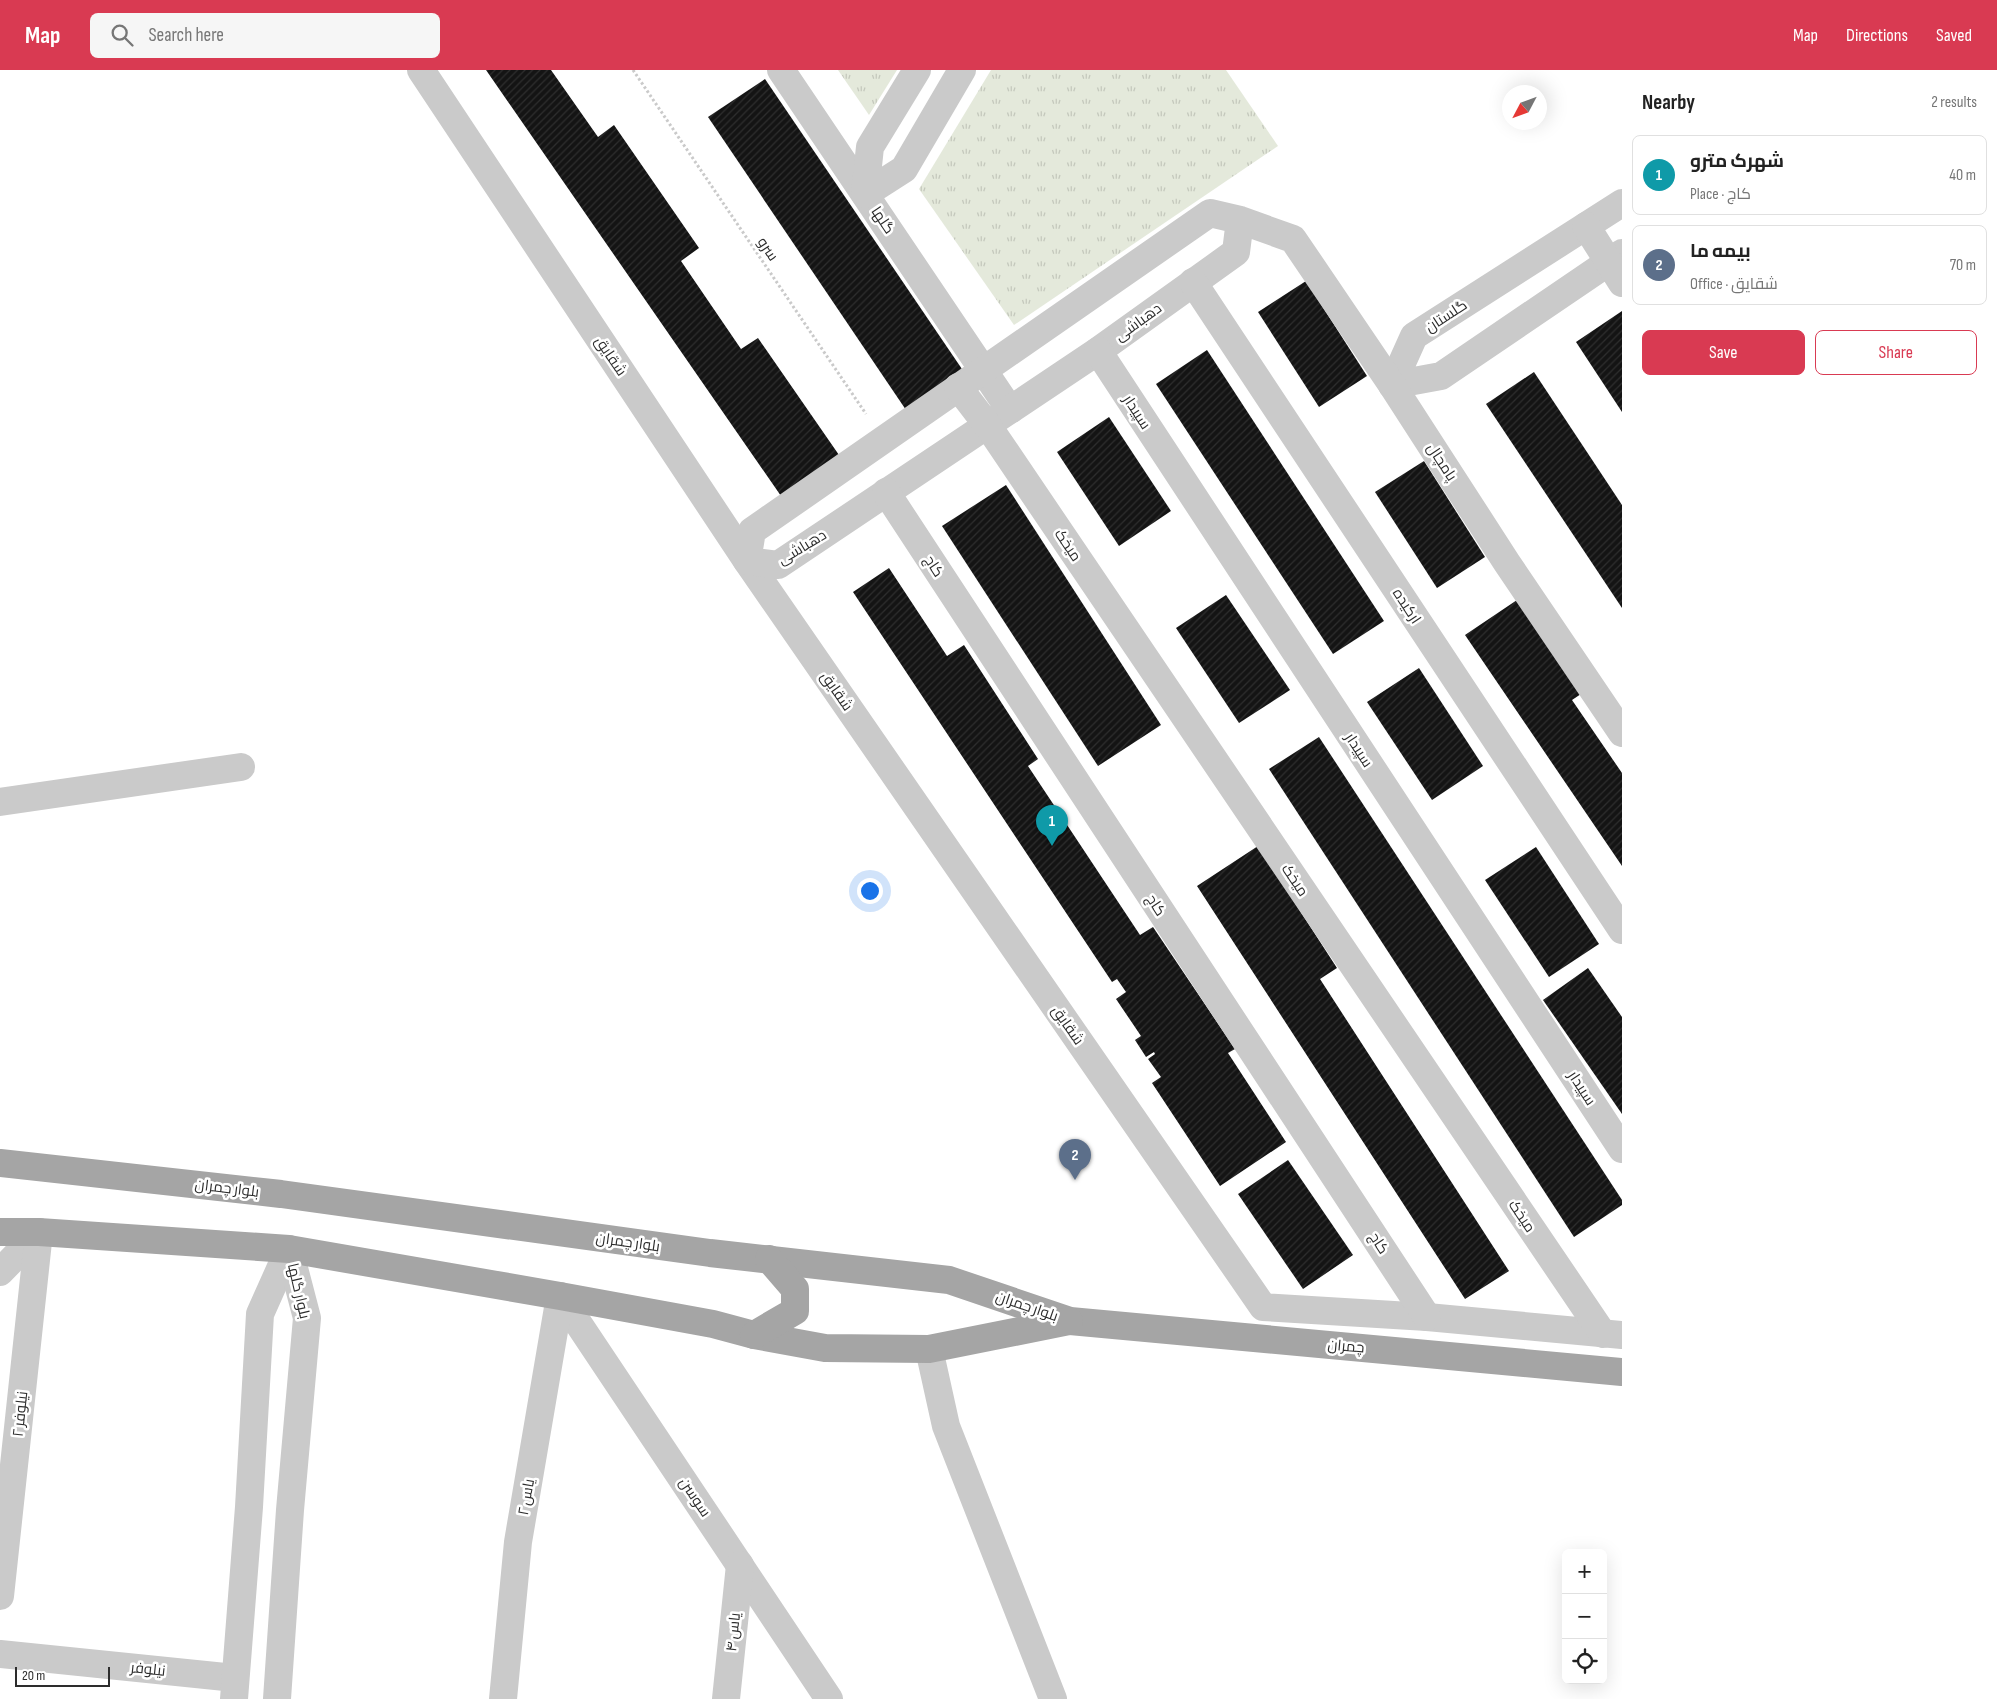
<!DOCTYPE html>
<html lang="en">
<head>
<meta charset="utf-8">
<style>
  body { margin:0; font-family:"Sofia Sans Condensed",Cairo,sans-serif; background:#f6f6f6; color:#222 }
  .controls { position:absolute; right:15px; bottom:15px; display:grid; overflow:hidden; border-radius:8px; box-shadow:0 5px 20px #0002 }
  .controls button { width:45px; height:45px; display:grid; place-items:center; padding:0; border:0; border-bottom:1px solid #e0e0e0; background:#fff; color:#222; font:25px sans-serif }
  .compass { position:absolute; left:1502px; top:15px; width:45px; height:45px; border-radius:50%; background:#fff; box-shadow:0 5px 20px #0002; rotate:229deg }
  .scale { position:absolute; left:15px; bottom:12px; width:95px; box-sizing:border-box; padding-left:5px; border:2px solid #2d2d2d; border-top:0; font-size:14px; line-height:18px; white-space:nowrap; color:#2d2d2d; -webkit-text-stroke:4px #fff; paint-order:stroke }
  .you { position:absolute; left:869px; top:820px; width:18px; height:18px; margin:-12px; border:4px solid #fff; border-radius:50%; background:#1a73e8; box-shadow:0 0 0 8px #1a73e833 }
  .badge { display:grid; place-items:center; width:32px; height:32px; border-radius:50%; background:#d93a52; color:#fff; font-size:16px; font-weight:700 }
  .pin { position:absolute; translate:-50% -41px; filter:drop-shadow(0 1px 2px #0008) }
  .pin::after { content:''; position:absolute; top:26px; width:18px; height:15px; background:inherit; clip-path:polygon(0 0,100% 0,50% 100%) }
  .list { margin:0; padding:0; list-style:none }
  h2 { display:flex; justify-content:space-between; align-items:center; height:65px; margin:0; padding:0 20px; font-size:21px }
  h2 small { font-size:16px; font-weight:400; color:#767676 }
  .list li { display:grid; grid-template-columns:32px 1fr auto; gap:15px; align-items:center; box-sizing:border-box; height:80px; margin:0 10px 10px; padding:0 10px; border:1px solid #e0e0e0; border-radius:8px }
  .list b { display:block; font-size:19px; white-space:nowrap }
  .list p { margin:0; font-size:16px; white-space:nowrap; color:#767676 }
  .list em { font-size:16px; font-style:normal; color:#767676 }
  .actions { display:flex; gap:10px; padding:15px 20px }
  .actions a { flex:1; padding:11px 0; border:1px solid #d93a52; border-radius:8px; text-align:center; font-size:18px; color:#d93a52 }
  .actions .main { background:#d93a52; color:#fff }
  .icon { flex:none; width:28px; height:28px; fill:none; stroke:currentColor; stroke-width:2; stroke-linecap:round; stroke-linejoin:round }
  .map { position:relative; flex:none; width:1622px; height:1629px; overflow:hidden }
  header { display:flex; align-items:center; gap:30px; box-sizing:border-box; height:70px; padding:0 25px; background:#d93a52; color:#fff }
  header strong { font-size:24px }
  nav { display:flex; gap:28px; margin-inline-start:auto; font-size:18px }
  .search { width:350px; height:45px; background:#f6f6f6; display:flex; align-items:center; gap:12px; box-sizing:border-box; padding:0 18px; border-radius:8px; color:#767676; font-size:19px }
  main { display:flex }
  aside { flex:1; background:#fff }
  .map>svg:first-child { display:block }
  .park { fill:url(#park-tufts) }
  .building { fill:url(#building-hatch) }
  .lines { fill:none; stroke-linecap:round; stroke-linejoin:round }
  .path { stroke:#cacaca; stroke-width:3; stroke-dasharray:2.5 2.5; stroke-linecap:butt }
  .minor { stroke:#cacaca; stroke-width:28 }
  .major { stroke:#a5a5a5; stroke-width:28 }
  .labels { text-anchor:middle; stroke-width:5; stroke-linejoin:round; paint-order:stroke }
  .street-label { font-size:15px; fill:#2d2d2d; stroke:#fff }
</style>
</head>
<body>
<header>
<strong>Map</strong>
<div class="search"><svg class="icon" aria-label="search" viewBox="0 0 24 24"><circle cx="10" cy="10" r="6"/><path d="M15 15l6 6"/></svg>Search here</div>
<nav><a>Map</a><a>Directions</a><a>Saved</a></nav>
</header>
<main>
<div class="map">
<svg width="1622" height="1629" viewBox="0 0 1622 1629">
  <defs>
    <pattern id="park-tufts" width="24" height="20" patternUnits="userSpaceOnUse" patternTransform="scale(1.25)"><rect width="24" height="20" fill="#e4e9db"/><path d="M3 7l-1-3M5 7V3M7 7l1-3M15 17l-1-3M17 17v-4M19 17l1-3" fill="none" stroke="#c4c8bc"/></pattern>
    <pattern id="building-hatch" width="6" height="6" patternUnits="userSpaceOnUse" patternTransform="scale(1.25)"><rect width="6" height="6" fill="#141414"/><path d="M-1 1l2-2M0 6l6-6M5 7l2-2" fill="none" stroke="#2e2e2e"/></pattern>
  </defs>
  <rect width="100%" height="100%" fill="#fff"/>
  <g class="park">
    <path d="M838 0H897L869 45Z"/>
    <path d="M991 0H1226L1278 76 1014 255 919 119Z"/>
  </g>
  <g class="building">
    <path d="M486 0H551L598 67 614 55 699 178 681 191 741 279 758 268 839 385 781 426Z"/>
    <path d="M765 9 964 302 906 340 708 47Z"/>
    <path d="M1306 211 1367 306 1319 337 1258 242Z"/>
    <path d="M1622 241V342L1576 272Z"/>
    <path d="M1207 280 1384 551 1333 584 1156 314Z"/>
    <path d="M1534 302 1622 435V538L1486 334Z"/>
    <path d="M1109 347 1171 441 1119 476 1057 382Z"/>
    <path d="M1424 391 1485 487 1437 518 1375 422Z"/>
    <path d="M1006 415 1161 655 1098 696 942 456Z"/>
    <path d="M889 498 947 586 964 575 1038 689 1028 696 1140 865 1153 857 1235 979 1228 983 1286 1072 1220 1116 1152 1013 1161 1007 1148 989 1155 984 1154 982 1146 987 1135 970 1141 966 1116 929 1126 922 1117 909 1112 912 853 522Z"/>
    <path d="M1226 525 1290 620 1239 653 1176 558Z"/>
    <path d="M1517 530 1581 624 1572 630 1622 703V796L1465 565Z"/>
    <path d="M1419 598 1483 696 1432 730 1367 632Z"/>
    <path d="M1319 667 1622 1130V1135L1574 1167 1269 699Z"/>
    <path d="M1258 776 1337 898 1320 909 1509 1201 1465 1229 1197 816Z"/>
    <path d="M1536 777 1599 874 1549 907 1485 810Z"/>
    <path d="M1588 898 1622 947V1044L1543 930Z"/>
    <path d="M1288 1090 1353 1185 1303 1219 1238 1124Z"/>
  </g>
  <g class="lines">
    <path class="path" d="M633 0 866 344"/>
    <g class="minor">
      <path d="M421 0 747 491 1263 1237 1427 1247 1622 1265"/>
      <path d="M781 0 1010 340"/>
      <path d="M917 0 870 77 865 124 904 99 962 0"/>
      <path d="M1622 133 1414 266 1392 315 1441 306 1622 183"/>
      <path d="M1240 150 1236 182 1098 281 778 495 747 491 752 461 1210 143 1240 150 1293 169 1392 315 1507 493 1622 663"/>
      <path d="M1586 156 1622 213"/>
      <path d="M1193 212 1622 860"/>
      <path d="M1098 281 1622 1079"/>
      <path d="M958 317 988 356 1603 1264"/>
      <path d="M886 422 1427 1247"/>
      <path d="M0 732 241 697"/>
      <path d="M0 1202 39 1162"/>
      <path d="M560 1226 829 1629"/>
      <path d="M929 1279 946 1356 1053 1629"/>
      <path d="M0 1526 39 1162"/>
      <path d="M0 1584 235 1608"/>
      <path d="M234 1629 249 1437 260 1244 289 1179"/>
      <path d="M277 1629 290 1440 307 1248 289 1179"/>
      <path d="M503 1629 518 1472 560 1226"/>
      <path d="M726 1629 740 1495"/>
    </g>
    <g class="major">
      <path d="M0 1093 281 1124 710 1183 949 1210 1070 1251 1622 1302"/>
      <path d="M0 1162H39L289 1179 560 1226 713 1254 754 1265 825 1278 929 1279 1069 1251"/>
      <path d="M754 1265 795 1241V1219L769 1189"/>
    </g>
  </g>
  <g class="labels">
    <g class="street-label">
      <text transform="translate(883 150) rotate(56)" y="5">گلها</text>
      <text transform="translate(768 179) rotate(56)" y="5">سرو</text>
      <text transform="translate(1446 246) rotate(-33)" y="5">گلستان</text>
      <text transform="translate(1138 252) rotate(-36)" y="5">دهباشی</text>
      <text transform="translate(611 286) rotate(56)" y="5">شقایق</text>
      <text transform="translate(1137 342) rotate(57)" y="5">سپیدار</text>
      <text transform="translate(1442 392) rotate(57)" y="5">پامچال</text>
      <text transform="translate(1068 475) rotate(56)" y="5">میخک</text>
      <text transform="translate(802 477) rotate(-31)" y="5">دهباشی</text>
      <text transform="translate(934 496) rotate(57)" y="5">کاج</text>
      <text transform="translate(1407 536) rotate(57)" y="5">ارکیده</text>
      <text transform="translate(837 621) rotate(55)" y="5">شقایق</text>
      <text transform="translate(1359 680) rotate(57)" y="5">سپیدار</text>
      <text transform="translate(1295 810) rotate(56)" y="5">میخک</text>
      <text transform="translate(1156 835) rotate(57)" y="5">کاج</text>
      <text transform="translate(1068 955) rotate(55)" y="5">شقایق</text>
      <text transform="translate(1582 1018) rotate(57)" y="5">سپیدار</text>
      <text transform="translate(227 1118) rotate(7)" y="5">بلوار چمران</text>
      <text transform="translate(1522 1146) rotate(56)" y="5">میخک</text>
      <text transform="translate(628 1172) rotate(8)" y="5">بلوار چمران</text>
      <text transform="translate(1379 1173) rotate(57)" y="5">کاج</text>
      <text transform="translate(299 1221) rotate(77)" y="5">بلوار گلها</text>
      <text transform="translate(1027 1236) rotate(19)" y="5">بلوار چمران</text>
      <text transform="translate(1346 1276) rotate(5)" y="5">چمران</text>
      <text transform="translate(20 1344) rotate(-84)" y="5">نیلوفر ۲</text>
      <text transform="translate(526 1427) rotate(-80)" y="5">یاس ۲</text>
      <text transform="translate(695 1427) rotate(56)" y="5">سوسن</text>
      <text transform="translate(733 1562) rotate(-84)" y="5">یاس ۴</text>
      <text transform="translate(148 1599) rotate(6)" y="5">نیلوفر</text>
    </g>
  </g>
</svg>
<div class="controls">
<button>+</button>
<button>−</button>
<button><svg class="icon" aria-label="locate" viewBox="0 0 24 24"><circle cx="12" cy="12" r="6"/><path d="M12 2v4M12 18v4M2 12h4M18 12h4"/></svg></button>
</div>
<svg class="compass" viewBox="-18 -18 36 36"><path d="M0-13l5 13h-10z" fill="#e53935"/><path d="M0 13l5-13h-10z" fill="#767676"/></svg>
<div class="scale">20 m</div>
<div class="you"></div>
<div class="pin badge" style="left:1052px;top:776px;background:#0f9aa8">1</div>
<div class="pin badge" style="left:1075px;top:1110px;background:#5c6f8a">2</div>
</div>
<aside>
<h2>Nearby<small>2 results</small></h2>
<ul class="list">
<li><span class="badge" style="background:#0f9aa8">1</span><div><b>شهرک مترو</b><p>Place · کاج</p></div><em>40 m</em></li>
<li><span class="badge" style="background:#5c6f8a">2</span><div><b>بیمه ما</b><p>Office · شقایق</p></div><em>70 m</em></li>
</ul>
<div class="actions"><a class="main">Save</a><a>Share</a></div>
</aside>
</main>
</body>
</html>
